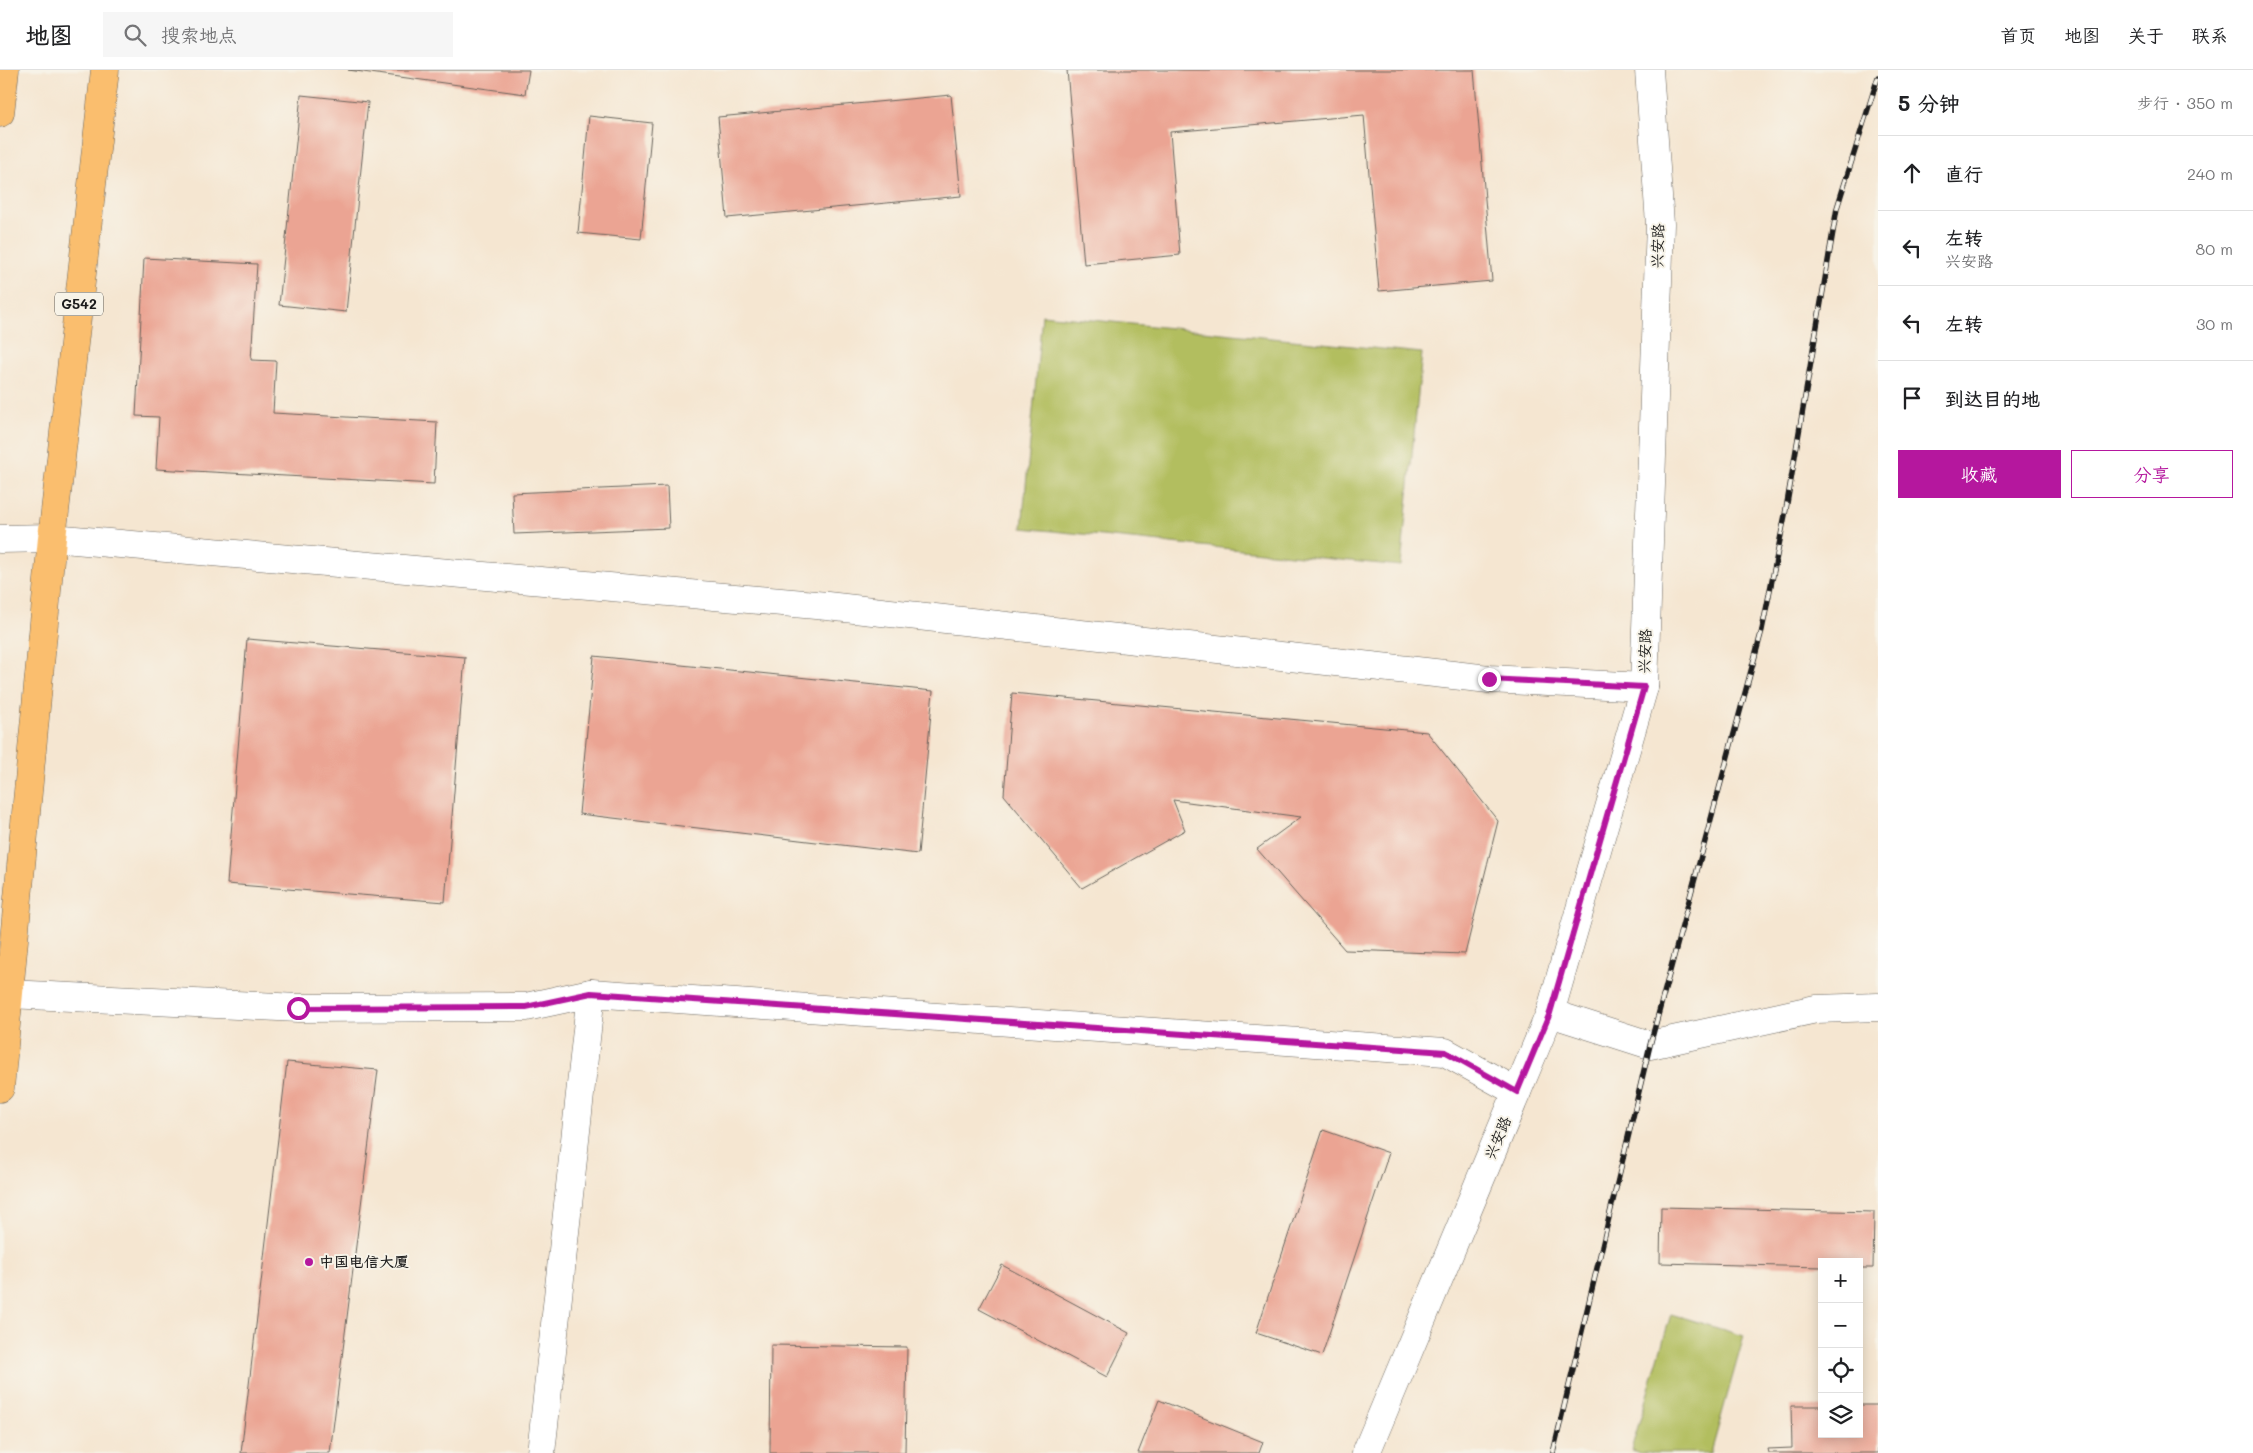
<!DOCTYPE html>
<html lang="zh">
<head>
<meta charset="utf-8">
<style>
  body { margin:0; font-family:Mali,"LXGW WenKai TC",sans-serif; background:#f6f6f6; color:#202124 }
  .controls { position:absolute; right:15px; bottom:15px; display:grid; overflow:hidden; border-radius:0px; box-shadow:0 2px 12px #0003 }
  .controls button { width:45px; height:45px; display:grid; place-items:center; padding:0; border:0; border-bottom:1px solid #e0e0e0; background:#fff; color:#202124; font:25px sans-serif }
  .stop { position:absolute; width:15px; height:15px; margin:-11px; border:4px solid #b5179e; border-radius:50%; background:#fff }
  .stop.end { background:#b5179e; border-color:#fff; box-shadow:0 1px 5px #0008 }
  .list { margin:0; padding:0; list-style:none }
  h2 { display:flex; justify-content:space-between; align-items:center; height:65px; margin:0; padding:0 20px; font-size:21px }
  h2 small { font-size:16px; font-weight:400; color:#757577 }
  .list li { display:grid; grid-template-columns:32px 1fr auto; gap:15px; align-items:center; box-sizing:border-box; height:75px; padding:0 20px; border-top:1px solid #e0e0e0 }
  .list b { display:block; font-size:19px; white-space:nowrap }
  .list p { margin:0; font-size:16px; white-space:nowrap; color:#757577 }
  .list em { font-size:16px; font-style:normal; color:#757577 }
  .actions { display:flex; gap:10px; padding:15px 20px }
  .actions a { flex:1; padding:11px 0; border:1px solid #b5179e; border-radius:0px; text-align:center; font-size:18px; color:#b5179e }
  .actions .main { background:#b5179e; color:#fff }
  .icon { flex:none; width:28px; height:28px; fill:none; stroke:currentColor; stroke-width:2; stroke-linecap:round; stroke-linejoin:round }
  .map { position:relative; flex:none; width:1878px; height:1383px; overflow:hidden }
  header { display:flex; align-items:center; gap:30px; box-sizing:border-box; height:70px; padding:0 25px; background:#fff; border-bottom:1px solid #e0e0e0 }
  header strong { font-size:24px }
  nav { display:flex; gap:28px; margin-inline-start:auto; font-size:18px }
  .search { width:350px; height:45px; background:#f6f6f6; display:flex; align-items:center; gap:12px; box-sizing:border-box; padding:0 18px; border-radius:0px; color:#757577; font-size:19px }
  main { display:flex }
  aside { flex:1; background:#fff }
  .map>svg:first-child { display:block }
  .green { fill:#b2be5f; stroke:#676d3e }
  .building { fill:#eba493 }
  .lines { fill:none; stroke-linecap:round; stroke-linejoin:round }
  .minor-casing { stroke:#68635b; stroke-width:29 }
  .tertiary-casing { stroke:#68635b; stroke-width:29 }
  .trunk-casing { stroke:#68635b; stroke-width:29 }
  .minor { stroke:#fff; stroke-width:28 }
  .tertiary { stroke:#fff; stroke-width:28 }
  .trunk { stroke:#fabe6e; stroke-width:28 }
  .rail-casing { stroke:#1c1c1c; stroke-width:5.5 }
  .rail { stroke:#f7f3e8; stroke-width:4; stroke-dasharray:11; stroke-linecap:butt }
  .route { stroke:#b5179e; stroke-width:6 }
  .poi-dot { fill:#b5179e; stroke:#f7f3e8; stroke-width:2 }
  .labels { text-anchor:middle; stroke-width:4; stroke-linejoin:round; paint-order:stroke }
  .shield { fill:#f7f3e8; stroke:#5e5c59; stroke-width:1 }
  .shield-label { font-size:14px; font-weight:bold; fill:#1c1c1c }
  .street-label { font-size:15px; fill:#1c1c1c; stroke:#f7f3e8 }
  .poi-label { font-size:15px; font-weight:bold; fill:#1c1c1c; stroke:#f7f3e8; text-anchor:start }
</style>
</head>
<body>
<header>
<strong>地图</strong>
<div class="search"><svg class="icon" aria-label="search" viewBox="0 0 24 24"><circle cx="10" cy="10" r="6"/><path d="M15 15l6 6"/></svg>搜索地点</div>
<nav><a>首页</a><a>地图</a><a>关于</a><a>联系</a></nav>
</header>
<main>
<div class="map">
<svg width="1878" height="1383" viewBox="0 0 1878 1383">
  <rect width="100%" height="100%" fill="#f7f3e8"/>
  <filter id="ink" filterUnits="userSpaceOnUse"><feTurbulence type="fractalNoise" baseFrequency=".02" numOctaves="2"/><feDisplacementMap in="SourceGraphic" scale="10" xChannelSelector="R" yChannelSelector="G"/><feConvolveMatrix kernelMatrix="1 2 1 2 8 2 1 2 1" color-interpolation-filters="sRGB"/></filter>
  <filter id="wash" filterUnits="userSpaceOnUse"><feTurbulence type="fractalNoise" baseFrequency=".0096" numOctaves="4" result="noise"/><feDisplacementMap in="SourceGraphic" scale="20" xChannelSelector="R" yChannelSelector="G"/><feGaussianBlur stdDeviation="1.12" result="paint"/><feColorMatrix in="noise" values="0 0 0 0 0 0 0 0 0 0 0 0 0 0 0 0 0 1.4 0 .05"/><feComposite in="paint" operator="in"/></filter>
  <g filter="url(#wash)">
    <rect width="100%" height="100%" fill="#f5e6d1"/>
    <g class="green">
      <path d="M1042 245 1422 283 1401 496 1022 458Z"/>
      <path d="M1671 1244 1744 1266 1711 1383H1640L1631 1380Z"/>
    </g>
    <g id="blocks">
      <g class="building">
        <path d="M348 0H529L525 24Z"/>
        <path d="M1067 0H1474L1492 211 1379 221 1364 45 1170 62 1180 185 1084 194Z"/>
        <path d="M301 25 368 32 346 242 279 235Z"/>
        <path d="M951 25 961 126 727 148 718 47Z"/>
        <path d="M589 46 652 53 641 169 578 163Z"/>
        <path d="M144 188 257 194 251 290 276 291 273 343 437 352 434 414 156 399 159 347 136 346Z"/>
        <path d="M667 416 669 458 514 464 512 423Z"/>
        <path d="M247 569 465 587 445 832 227 814Z"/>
        <path d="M594 586 933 621 918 784 579 744Z"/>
        <path d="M1012 623 1427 662 1498 751 1465 884 1345 880 1257 779 1301 747 1173 730 1185 760 1082 818 1004 725Z"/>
        <path d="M287 992 378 1000 330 1383H241Z"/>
        <path d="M1323 1060 1389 1083 1322 1285 1256 1263Z"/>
        <path d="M1661 1137 1874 1142 1873 1198H1859V1192H1822V1197L1660 1193Z"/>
        <path d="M1002 1195 1129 1263 1107 1307 979 1239Z"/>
        <path d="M771 1275 907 1277 905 1383H770Z"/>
        <path d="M1159 1330 1263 1372 1259 1383H1138Z"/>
        <path d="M1859 1335H1878V1383H1769L1768 1379 1792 1378 1791 1336H1822V1364H1859Z"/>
      </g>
    </g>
  </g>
  <g filter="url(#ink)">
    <use href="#blocks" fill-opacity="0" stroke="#68635b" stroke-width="1"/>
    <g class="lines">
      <defs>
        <g id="minor">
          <path d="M9 924 298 938 526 937 591 923"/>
          <path d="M1550 943 1650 975 1816 939 1878 937"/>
          <path d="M541 1383 591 923 1445 982 1517 1022"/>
        </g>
        <g id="tertiary">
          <path d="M0 469 52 468 827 536 1489 609 1644 617"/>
          <path d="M1366 1383 1550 943 1644 617 1660 154 1649 0"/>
        </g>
        <g id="trunk">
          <path d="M0 43 5 0"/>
          <path d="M0 1018 52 468 105 0"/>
        </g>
      </defs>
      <use href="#minor" class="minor-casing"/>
      <use href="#tertiary" class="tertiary-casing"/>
      <use href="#trunk" class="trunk-casing"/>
      <use href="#minor" class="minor"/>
      <use href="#tertiary" class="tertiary"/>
      <use href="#trunk" class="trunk"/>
      <defs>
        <path id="rail" d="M1553 1383 1650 975 1762 560 1785 445 1837 138 1878 7"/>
      </defs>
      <use href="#rail" class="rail-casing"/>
      <use href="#rail" class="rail"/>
    </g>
  </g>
  <g class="lines" filter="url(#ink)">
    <path class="route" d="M298 938 526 937 591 923 1446 982 1517 1022 1550 943 1644 617 1489 609"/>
  </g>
  <circle class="poi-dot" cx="309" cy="1192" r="5"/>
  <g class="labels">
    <rect class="shield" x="55" y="222.5" width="48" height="23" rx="4"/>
    <g class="shield-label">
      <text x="79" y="239">G542</text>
    </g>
    <g class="street-label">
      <text transform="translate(1658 176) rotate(-89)" y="5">兴安路</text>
      <text transform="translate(1645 581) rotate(-88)" y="5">兴安路</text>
      <text transform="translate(1498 1068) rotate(-67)" y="5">兴安路</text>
    </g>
    <g class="poi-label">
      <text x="319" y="1197">中国电信大厦</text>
    </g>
  </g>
</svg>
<div class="controls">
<button>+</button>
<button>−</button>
<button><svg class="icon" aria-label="locate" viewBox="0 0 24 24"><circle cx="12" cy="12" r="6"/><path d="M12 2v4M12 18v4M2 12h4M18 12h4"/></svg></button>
<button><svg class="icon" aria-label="layers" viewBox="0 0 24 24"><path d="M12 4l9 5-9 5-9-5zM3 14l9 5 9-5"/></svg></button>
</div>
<div class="stop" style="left:298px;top:938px"></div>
<div class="stop end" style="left:1489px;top:609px"></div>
</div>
<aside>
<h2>5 分钟<small>步行 · 350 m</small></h2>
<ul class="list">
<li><svg class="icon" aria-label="ahead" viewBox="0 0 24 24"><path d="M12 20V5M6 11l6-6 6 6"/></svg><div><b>直行</b></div><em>240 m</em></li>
<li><svg class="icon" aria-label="left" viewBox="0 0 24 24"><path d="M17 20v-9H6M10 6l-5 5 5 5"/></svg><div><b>左转</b><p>兴安路</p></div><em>80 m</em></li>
<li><svg class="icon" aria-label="left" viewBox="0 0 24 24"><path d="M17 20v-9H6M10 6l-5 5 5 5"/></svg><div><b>左转</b></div><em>30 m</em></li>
<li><svg class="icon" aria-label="arrive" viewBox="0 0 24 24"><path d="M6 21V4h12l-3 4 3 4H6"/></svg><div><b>到达目的地</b></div></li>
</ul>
<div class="actions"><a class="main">收藏</a><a>分享</a></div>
</aside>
</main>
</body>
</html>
